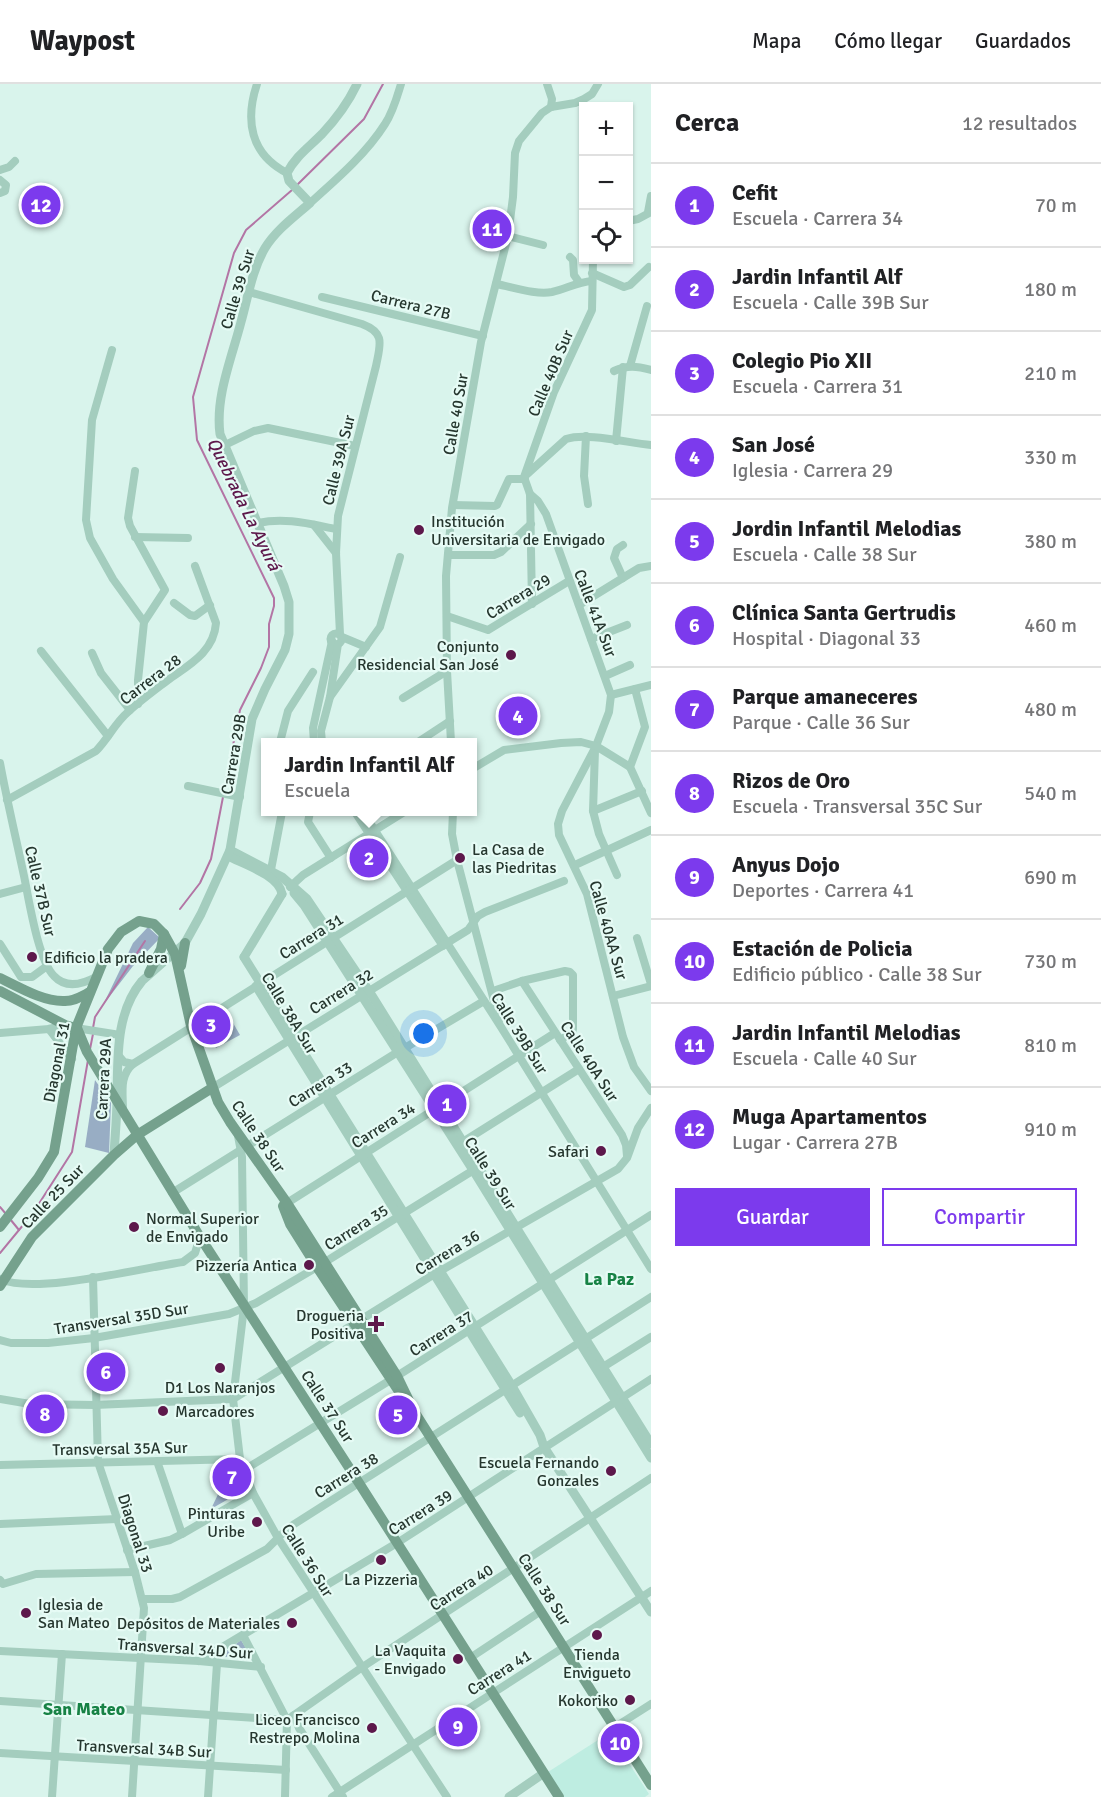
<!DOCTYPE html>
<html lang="es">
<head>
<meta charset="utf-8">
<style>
  body { margin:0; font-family:Signika,sans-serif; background:#f6f6f6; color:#202124 }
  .controls { position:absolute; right:18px; top:18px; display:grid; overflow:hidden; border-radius:0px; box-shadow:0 2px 4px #0004 }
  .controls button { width:54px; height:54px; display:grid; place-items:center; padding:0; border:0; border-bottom:2px solid #e0e0e0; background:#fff; color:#202124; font:30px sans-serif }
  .you { position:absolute; left:424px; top:950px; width:21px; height:21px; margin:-15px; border:4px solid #fff; border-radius:50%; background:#1a73e8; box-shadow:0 0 0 9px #1a73e833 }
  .badge { display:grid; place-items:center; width:39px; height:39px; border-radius:50%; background:#7c3aed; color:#fff; font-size:20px; font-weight:700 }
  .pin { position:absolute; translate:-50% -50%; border:3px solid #fff; box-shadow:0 2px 6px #0006 }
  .popup { position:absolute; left:261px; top:654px; width:216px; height:78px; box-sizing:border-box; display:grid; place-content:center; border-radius:0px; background:#fff; filter:drop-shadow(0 2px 4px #0005); font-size:20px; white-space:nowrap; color:#757577 }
  .popup b { font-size:22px; color:#202124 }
  .popup::after { content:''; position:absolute; left:50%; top:100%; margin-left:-12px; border:12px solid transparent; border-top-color:#fff }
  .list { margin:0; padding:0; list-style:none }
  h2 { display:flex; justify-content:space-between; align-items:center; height:78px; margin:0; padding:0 24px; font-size:26px }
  h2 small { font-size:20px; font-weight:400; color:#757577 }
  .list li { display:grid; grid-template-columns:39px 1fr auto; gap:18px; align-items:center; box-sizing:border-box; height:84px; padding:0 24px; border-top:2px solid #e0e0e0 }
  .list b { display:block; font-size:22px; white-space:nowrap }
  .list p { margin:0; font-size:20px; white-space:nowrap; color:#757577 }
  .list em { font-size:20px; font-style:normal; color:#757577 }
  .actions { display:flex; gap:12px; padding:18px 24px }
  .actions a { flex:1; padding:14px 0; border:2px solid #7c3aed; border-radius:0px; text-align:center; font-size:21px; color:#7c3aed }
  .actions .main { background:#7c3aed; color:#fff }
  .icon { flex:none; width:33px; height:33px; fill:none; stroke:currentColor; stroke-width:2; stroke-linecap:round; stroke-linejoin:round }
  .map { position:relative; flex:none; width:651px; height:1713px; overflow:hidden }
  header { display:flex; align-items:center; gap:36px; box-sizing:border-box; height:84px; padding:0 30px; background:#fff; border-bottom:2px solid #e0e0e0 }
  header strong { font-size:28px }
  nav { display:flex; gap:33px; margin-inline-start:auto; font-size:21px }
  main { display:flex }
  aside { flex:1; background:#fff }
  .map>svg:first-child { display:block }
  .green { fill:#98adc4 }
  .plaza { fill:#beede1 }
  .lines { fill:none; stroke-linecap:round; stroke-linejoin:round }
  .stream { stroke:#b375a5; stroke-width:2 }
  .minor { stroke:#a4cdbe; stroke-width:8 }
  .tertiary { stroke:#a4cdbe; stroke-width:9 }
  .secondary { stroke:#75a18d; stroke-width:10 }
  .poi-dot { fill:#5d184b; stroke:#e6fbf5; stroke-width:2 }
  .labels { text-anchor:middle; stroke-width:4.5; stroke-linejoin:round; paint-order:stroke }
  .street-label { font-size:16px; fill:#26372f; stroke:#e6fbf5 }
  .poi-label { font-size:16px; fill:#26372f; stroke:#e6fbf5; text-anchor:end }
  .water-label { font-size:18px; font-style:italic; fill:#5d184b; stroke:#e6fbf5 }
  .neighbourhood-label { font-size:18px; font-weight:bold; fill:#178245; stroke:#e6fbf5 }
</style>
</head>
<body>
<header>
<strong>Waypost</strong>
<nav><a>Mapa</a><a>Cómo llegar</a><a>Guardados</a></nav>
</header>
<main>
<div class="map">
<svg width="651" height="1713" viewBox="0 0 651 1713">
  <rect width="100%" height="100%" fill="#d9f4ec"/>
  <g class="green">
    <path d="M148 843 160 854 133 882 103 921 133 859Z"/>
    <path d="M229 932 240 951 216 964 204 949Z"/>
    <path d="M95 996 111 1019 109 1069 85 1063Z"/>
    <path d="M232 1381 244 1406 211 1425Z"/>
    <path d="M241 1556 253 1576 220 1572Z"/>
  </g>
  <path class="plaza" d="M609 1649 649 1710 645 1713H564L548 1688Z"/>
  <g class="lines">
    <g class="stream">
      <path d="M296 102 364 35 383 0"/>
      <path d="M224 707 240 626 261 584 269 563V540L274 522V514L197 356 193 313 234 169 246 146 292 106"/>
      <path d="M180 825 200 799 211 775 223 713"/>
      <path d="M93 944 95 933 145 857"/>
      <path d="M90 965 93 950"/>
      <path d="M0 1123 6 1130"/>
      <path d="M10 1135 19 1146"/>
      <path d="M0 1169 33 1129 72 1068 88 976"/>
    </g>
    <g class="minor">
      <path d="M257 0C245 36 250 70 287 89"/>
      <path d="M547 0 552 15 551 23"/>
      <path d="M0 86 9 83 15 77"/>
      <path d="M0 96 6 101 5 107 0 109"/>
      <path d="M310 119C337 95 366 70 385 40 393 28 397 13 401 0"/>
      <path d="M648 128 651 112"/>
      <path d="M628 137 638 135 651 128"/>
      <path d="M508 152 543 161"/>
      <path d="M570 173 573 176 574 191 579 198"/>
      <path d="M592 189 624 203 630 201 649 183"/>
      <path d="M496 200C513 203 535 211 552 208 566 205 577 198 592 197"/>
      <path d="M249 208 362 240C386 249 380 261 376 282L338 432 336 469 340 550"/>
      <path d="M322 213 483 252"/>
      <path d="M112 266 92 336 86 436 90 454 113 495 144 538"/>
      <path d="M630 282 647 222"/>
      <path d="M614 287C627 281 637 282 651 286"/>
      <path d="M586 352 584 392 588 420"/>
      <path d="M616 357 623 283"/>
      <path d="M225 361 254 347 268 344 355 362"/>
      <path d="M135 387 128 434 130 442 165 506 144 538 138 596V620"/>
      <path d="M525 392 566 355C587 348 628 359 651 361"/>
      <path d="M530 410 538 417 546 430 611 611 609 628 596 662 562 727 558 740 559 751 587 810 623 953 634 983 651 1007"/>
      <path d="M453 421 495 422 497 421 509 395H525"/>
      <path d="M258 439C285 433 310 440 336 445"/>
      <path d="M314 441 336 469"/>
      <path d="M135 453 188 454"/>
      <path d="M448 471H494L501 468 531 440"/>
      <path d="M623 494 614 474 617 465 623 461"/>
      <path d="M174 519 190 531 195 532 210 521"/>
      <path d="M532 520 530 410 524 393 554 308 592 226 593 176"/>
      <path d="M579 521 639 484 651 482"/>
      <path d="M447 532 488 546 569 497"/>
      <circle cx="336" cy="555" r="5.5"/>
      <path d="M342 553 366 563"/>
      <path d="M591 555 627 541"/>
      <path d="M41 567 108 652"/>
      <path d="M92 569 101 589 130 626"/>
      <path d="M605 592 630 581"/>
      <path d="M635 605 645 643 630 683 651 729"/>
      <path d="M611 611 651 601"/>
      <path d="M330 613 380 543 400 473"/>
      <path d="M403 614 447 587"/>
      <path d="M280 658 288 627 313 588"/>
      <path d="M314 658 313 644 332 557"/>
      <path d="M322 658 321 647 330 613 338 560"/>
      <path d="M418 658 450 637"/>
      <path d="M451 658 447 587 446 492 452 424 481 258 508 152 513 113 515 69 519 57 542 29 551 23 575 19 584 15 592 10 598 0"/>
      <path d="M595 666 593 727 599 750 617 791"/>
      <path d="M0 679C7 717 16 754 24 792 29 816 38 876 54 892 66 905 83 900 96 893"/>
      <path d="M472 685 504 666 561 659 581 658 596 662 630 683"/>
      <path d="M188 702 240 713"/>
      <path d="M7 716 96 667C108 655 115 639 128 628 140 617 155 606 168 596 189 581 214 568 216 539L195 482"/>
      <path d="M593 727 642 707"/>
      <path d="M310 728 308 738 331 774"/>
      <path d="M355 728 443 862"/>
      <path d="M363 728 501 943 651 1185"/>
      <path d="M453 728 452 750 457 776 499 936"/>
      <path d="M575 781 651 746"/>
      <path d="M270 791 282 728"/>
      <path d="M290 803 303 791 404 728"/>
      <path d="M0 810 26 803"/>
      <path d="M637 854 651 900"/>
      <path d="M0 860 21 893H32L47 882"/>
      <path d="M522 897 622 1051 626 1061 627 1072"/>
      <path d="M493 907 522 897 565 887 570 888 573 891V945L572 949 560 956"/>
      <path d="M613 912 651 902"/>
      <path d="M76 944 120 951"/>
      <path d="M49 945 72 975"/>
      <path d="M0 949 49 945 65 941"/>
      <path d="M119 972 124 978 133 980 457 776"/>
      <path d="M212 1004 468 846 478 832 485 828 564 797"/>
      <path d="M123 1026C123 1009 119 992 133 980"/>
      <path d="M238 1052 242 1073 244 1223 233 1315 240 1375 253 1409 278 1454 447 1713"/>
      <path d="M458 1061 579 985"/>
      <path d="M172 1109 393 971 484 917"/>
      <path d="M287 1119 555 949"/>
      <path d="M93 1193 98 1378 135 1488 144 1524 132 1713"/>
      <path d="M0 1195C34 1211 142 1184 183 1178L195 1169 200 1153"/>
      <path d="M0 1256 11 1259H48L94 1254 229 1230 256 1219 317 1183 477 1084"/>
      <path d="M603 1283 651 1253"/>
      <path d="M0 1315 30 1320 95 1321 233 1315 428 1194 618 1085 627 1074 638 1044 651 1024"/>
      <path d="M157 1377 182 1450"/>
      <path d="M0 1381 240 1375"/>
      <path d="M244 1386 397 1292 651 1131"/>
      <path d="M0 1440 117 1435"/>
      <path d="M127 1466 170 1456 182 1450 253 1409"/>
      <path d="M0 1496 3 1500 36 1490 135 1488"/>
      <path d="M143 1515H172L180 1513 267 1465 288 1444 651 1213"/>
      <path d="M243 1551 287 1636 285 1713"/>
      <path d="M0 1567 199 1577 261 1583"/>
      <path d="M470 1574 541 1527"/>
      <path d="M199 1577 397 1459 651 1295"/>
      <path d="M0 1617 287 1636"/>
      <path d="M294 1631 299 1644 343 1713"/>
      <path d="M287 1636 361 1584 651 1394"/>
      <path d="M615 1643 651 1620"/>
      <path d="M0 1669 286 1686"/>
      <path d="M52 1713 62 1570"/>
      <path d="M208 1713 218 1565"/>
      <path d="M332 1713 651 1507"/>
    </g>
    <g class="tertiary">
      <path d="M230 766 282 793 307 815 369 907 651 1360"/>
      <path d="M228 772C243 780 279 791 282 810"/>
      <path d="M294 809 304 821 473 1086 651 1374"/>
      <path d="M244 873 512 1302 540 1351 544 1363 651 1528"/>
      <path d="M244 873 282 810"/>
      <path d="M256 902 520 1329"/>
      <path d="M114 1071C115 1052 117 1033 117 1014 118 975 115 929 142 897L185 859 201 830 230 766 252 635 265 605 285 566 289 550V518L284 502 220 350C215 313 232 273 241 238 248 213 252 186 265 164 276 146 294 133 310 119L289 97 287 89C295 73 309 63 322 50 336 35 348 19 357 0"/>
      <path d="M509 1713 544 1689"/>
    </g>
    <g class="secondary">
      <path d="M181 882 185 859"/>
      <path d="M149 889 161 865 164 850"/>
      <path d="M0 894C19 903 42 917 63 917 73 918 82 912 90 908"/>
      <path d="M0 907 65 941 76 944"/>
      <path d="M77 944 87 968 200 1153 359 1399 559 1713"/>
      <path d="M283 1122 290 1140 317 1183 400 1309"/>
      <path d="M0 1143 38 1094 54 1068 76 944 108 865 121 848 139 837 154 840 164 850 175 870 191 942 218 1018 230 1038 287 1119 397 1292 413 1325"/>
      <path d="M0 1202 32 1153 114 1071 137 1051 212 1004"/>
      <path d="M410 1321 651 1701"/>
    </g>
  </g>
  <g class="poi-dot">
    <circle cx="419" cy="446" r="6"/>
    <circle cx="511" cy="571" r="6"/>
    <circle cx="460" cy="774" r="6"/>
    <circle cx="32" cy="873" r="6"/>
    <circle cx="601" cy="1067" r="6"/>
    <circle cx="134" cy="1143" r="6"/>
    <circle cx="309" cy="1181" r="6"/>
    <path d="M373 1231h6v6h6v6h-6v6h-6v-6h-6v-6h6z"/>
    <circle cx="220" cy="1284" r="6"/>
    <circle cx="163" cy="1327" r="6"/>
    <circle cx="611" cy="1387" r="6"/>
    <circle cx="257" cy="1438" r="6"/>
    <circle cx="381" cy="1476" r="6"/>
    <circle cx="26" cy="1529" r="6"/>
    <circle cx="292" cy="1539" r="6"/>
    <circle cx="597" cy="1551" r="6"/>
    <circle cx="458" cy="1575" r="6"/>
    <circle cx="630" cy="1616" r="6"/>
    <circle cx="372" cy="1644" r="6"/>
  </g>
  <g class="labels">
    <g class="street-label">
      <text transform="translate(237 205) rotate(-73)" y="6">Calle 39 Sur</text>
      <text transform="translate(411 220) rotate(14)" y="6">Carrera 27B</text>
      <text transform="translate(550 289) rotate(-67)" y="6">Calle 40B Sur</text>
      <text transform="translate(455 330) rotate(-80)" y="6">Calle 40 Sur</text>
      <text transform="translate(338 376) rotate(-76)" y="6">Calle 39A Sur</text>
      <text transform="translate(518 512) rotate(-31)" y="6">Carrera 29</text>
      <text transform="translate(596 529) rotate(69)" y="6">Calle 41A Sur</text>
      <text transform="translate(150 595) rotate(-37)" y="6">Carrera 28</text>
      <text transform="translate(233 670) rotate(-80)" y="6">Carrera 29B</text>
      <text transform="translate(41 807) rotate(77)" y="6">Calle 37B Sur</text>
      <text transform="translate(609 846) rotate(74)" y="6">Calle 40AA Sur</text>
      <text transform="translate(311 852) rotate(-32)" y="6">Carrera 31</text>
      <text transform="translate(341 907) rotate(-32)" y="6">Carrera 32</text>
      <text transform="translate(290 929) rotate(59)" y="6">Calle 38A Sur</text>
      <text transform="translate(520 949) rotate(58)" y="6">Calle 39B Sur</text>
      <text transform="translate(590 977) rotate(57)" y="6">Calle 40A Sur</text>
      <text transform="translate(56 978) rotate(-79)" y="6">Diagonal 31</text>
      <text transform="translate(103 995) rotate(-87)" y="6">Carrera 29A</text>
      <text transform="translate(320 1000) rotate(-32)" y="6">Carrera 33</text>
      <text transform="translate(383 1041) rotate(-32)" y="6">Carrera 34</text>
      <text transform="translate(259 1052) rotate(56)" y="6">Calle 38 Sur</text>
      <text transform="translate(491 1089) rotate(58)" y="6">Calle 39 Sur</text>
      <text transform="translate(52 1112) rotate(-46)" y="6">Calle 25 Sur</text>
      <text transform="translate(356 1143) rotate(-32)" y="6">Carrera 35</text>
      <text transform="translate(447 1168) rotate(-31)" y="6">Carrera 36</text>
      <text transform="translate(121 1234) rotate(-9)" y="6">Transversal 35D Sur</text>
      <text transform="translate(441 1249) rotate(-32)" y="6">Carrera 37</text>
      <text transform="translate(328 1322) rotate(57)" y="6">Calle 37 Sur</text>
      <text transform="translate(120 1364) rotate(-1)" y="6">Transversal 35A Sur</text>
      <text transform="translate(346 1391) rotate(-32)" y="6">Carrera 38</text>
      <text transform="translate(420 1428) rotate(-32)" y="6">Carrera 39</text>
      <text transform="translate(136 1449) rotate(72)" y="6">Diagonal 33</text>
      <text transform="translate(308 1476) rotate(58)" y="6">Calle 36 Sur</text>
      <text transform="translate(461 1503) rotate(-33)" y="6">Carrera 40</text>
      <text transform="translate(545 1505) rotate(57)" y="6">Calle 38 Sur</text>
      <text transform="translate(185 1564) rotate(4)" y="6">Transversal 34D Sur</text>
      <text transform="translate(499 1588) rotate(-32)" y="6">Carrera 41</text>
      <text transform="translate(144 1664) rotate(3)" y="6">Transversal 34B Sur</text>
    </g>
    <g class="poi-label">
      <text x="431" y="443" text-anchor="start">Institución<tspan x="431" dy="18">Universitaria de Envigado</tspan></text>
      <text x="499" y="568">Conjunto<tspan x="499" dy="18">Residencial San José</tspan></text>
      <text x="472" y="771" text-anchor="start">La Casa de<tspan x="472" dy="18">las Piedritas</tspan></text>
      <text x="44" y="879" text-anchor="start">Edificio la pradera</text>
      <text x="589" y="1073">Safari</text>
      <text x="146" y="1140" text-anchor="start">Normal Superior<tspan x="146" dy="18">de Envigado</tspan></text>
      <text x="297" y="1187">Pizzería Antica</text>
      <text x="364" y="1237">Drogueria<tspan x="364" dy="18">Positiva</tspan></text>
      <text x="220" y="1309" text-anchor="middle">D1 Los Naranjos</text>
      <text x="175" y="1333" text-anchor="start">Marcadores</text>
      <text x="599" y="1384">Escuela Fernando<tspan x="599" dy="18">Gonzales</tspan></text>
      <text x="245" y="1435">Pinturas<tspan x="245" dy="18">Uribe</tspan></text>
      <text x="381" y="1501" text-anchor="middle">La Pizzeria</text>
      <text x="38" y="1526" text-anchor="start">Iglesia de<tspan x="38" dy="18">San Mateo</tspan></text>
      <text x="280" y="1545">Depósitos de Materiales</text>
      <text x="446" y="1572">La Vaquita<tspan x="446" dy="18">- Envigado</tspan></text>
      <text x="597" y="1576" text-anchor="middle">Tienda<tspan x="597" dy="18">Envigueto</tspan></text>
      <text x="618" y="1622">Kokoriko</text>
      <text x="360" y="1641">Liceo Francisco<tspan x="360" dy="18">Restrepo Molina</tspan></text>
    </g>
    <g class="water-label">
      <text transform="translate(244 420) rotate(64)" y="6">Quebrada La Ayurá</text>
    </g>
    <g class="neighbourhood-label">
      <text x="609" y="1201">La Paz</text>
      <text x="84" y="1631">San Mateo</text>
    </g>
  </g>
</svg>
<div class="controls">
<button>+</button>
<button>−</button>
<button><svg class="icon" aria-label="locate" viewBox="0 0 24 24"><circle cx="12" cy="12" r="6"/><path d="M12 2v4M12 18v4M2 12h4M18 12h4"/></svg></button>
</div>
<div class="you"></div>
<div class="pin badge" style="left:447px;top:1020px">1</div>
<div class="pin badge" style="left:369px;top:774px">2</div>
<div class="popup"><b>Jardin Infantil Alf</b>Escuela</div>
<div class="pin badge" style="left:211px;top:941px">3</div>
<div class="pin badge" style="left:518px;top:632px">4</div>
<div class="pin badge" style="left:398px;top:1331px">5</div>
<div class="pin badge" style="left:106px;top:1288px">6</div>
<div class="pin badge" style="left:232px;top:1393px">7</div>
<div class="pin badge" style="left:45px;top:1330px">8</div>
<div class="pin badge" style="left:458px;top:1643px">9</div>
<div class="pin badge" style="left:620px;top:1659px">10</div>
<div class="pin badge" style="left:492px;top:145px">11</div>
<div class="pin badge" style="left:41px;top:121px">12</div>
</div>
<aside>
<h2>Cerca<small>12 resultados</small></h2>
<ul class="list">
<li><span class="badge">1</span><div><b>Cefit</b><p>Escuela · Carrera 34</p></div><em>70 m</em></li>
<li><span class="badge">2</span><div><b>Jardin Infantil Alf</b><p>Escuela · Calle 39B Sur</p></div><em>180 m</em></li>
<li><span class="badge">3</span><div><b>Colegio Pio XII</b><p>Escuela · Carrera 31</p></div><em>210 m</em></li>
<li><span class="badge">4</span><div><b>San José</b><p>Iglesia · Carrera 29</p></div><em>330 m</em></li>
<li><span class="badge">5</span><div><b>Jordin Infantil Melodias</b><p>Escuela · Calle 38 Sur</p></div><em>380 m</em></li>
<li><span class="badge">6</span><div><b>Clínica Santa Gertrudis</b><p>Hospital · Diagonal 33</p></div><em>460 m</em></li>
<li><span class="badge">7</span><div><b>Parque amaneceres</b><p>Parque · Calle 36 Sur</p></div><em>480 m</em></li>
<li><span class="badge">8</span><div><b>Rizos de Oro</b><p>Escuela · Transversal 35C Sur</p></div><em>540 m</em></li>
<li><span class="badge">9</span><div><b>Anyus Dojo</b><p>Deportes · Carrera 41</p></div><em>690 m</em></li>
<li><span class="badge">10</span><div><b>Estación de Policia</b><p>Edificio público · Calle 38 Sur</p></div><em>730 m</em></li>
<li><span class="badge">11</span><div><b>Jardin Infantil Melodias</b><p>Escuela · Calle 40 Sur</p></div><em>810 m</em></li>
<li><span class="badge">12</span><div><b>Muga Apartamentos</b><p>Lugar · Carrera 27B</p></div><em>910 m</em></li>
</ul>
<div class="actions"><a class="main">Guardar</a><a>Compartir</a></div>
</aside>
</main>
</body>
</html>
